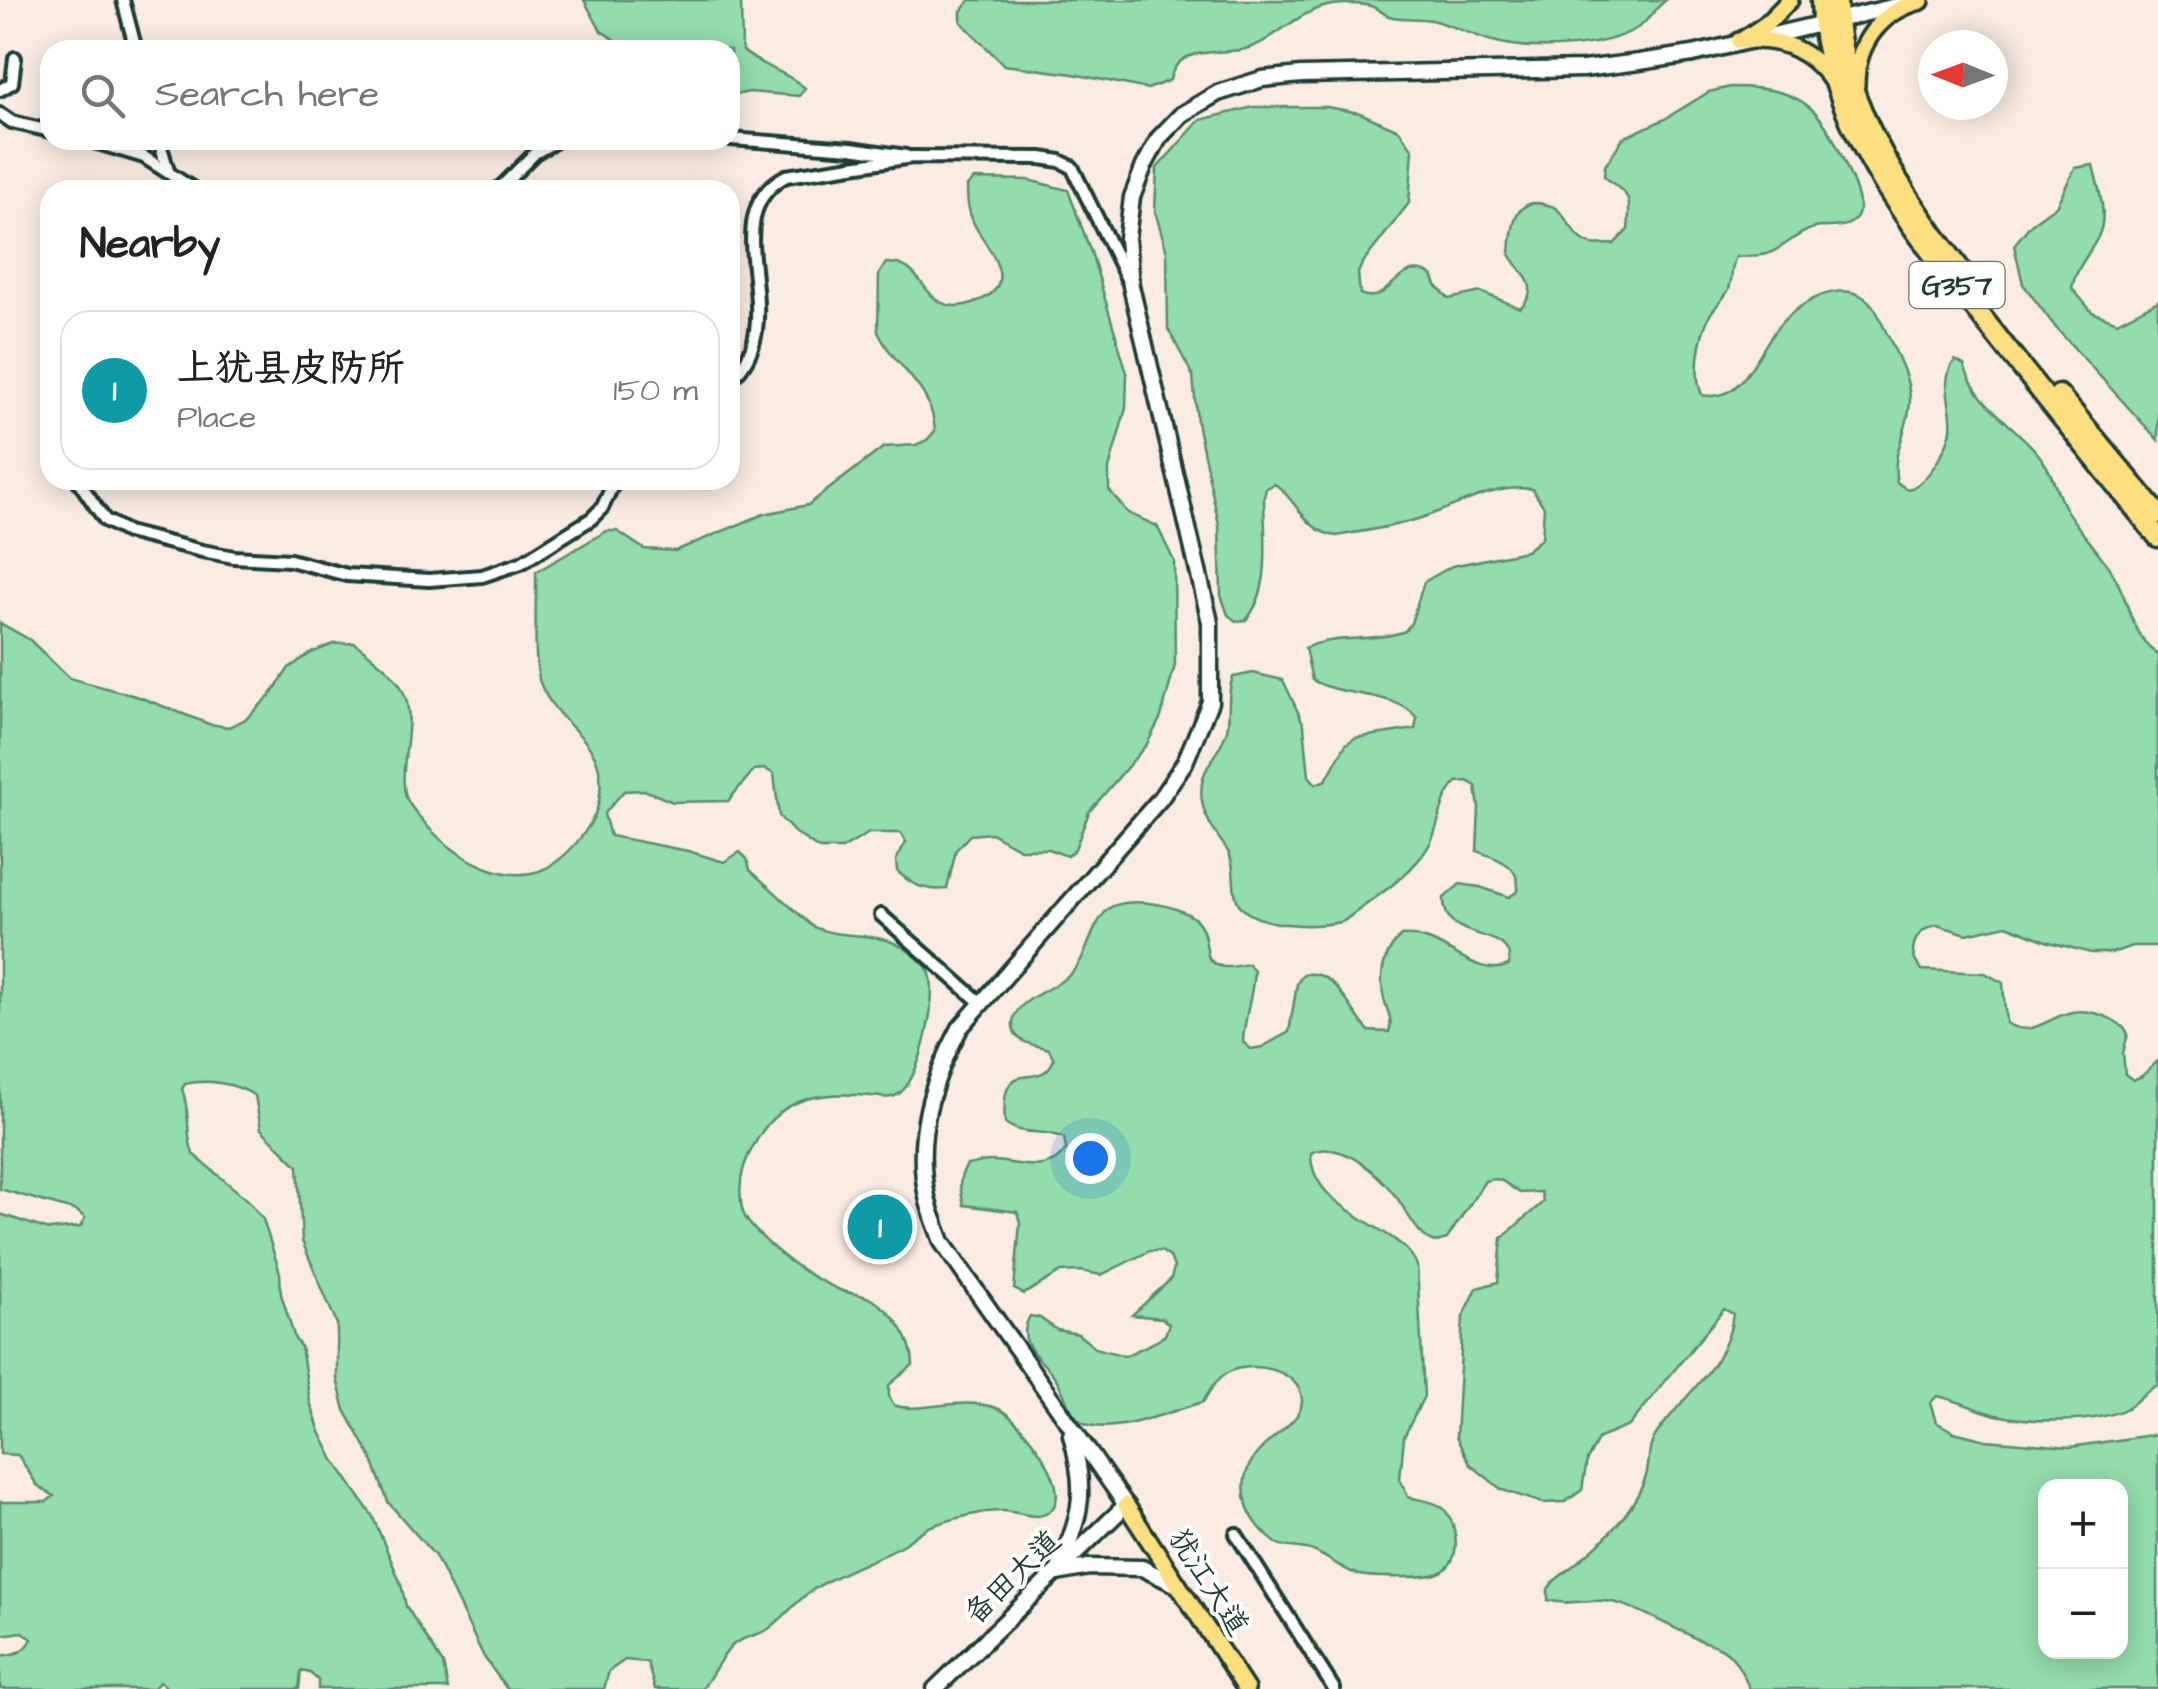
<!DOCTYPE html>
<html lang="en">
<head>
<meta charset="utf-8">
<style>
  body { margin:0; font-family:"Architects Daughter","LXGW WenKai TC",sans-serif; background:#f6f6f6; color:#222 }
  .controls { position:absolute; right:30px; bottom:30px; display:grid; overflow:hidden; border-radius:20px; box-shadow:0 5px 25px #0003 }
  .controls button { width:90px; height:90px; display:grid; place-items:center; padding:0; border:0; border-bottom:2px solid #e0e0e0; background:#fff; color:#222; font:50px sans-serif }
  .compass { position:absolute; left:1918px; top:30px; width:90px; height:90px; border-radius:50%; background:#fff; box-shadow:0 5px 25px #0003; rotate:271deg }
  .you { position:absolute; left:1090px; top:1158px; width:35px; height:35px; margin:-25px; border:8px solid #fff; border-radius:50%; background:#1a73e8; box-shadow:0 0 0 15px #1a73e833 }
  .badge { display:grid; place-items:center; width:65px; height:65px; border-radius:50%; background:#2563eb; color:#fff; font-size:32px; font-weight:700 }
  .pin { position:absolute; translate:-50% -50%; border:5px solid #fff; box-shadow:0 2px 10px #0006 }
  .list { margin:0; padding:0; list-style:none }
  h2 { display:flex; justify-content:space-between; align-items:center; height:130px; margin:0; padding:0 40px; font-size:42px }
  h2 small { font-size:32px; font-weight:400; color:#767676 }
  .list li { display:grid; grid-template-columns:65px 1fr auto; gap:30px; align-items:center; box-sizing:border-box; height:160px; margin:0 20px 20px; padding:0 20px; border:2px solid #e0e0e0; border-radius:30px }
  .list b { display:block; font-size:38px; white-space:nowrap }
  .list p { margin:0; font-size:32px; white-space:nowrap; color:#767676 }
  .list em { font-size:32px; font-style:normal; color:#767676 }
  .icon { flex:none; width:55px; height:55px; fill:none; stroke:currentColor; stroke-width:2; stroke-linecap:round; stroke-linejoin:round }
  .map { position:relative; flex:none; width:2158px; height:1689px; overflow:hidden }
  .search { position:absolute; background:#fff; box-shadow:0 5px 25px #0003; left:40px; top:40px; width:700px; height:110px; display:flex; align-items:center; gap:25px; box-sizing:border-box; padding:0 35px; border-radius:30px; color:#767676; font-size:38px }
  .panel { position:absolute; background:#fff; box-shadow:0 5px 25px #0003; left:40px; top:180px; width:700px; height:310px; border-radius:30px }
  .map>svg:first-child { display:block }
  .green { fill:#93dcab; stroke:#598c70; stroke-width:2.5; fill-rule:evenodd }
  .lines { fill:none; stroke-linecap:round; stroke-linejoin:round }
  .street-casing { stroke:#1f3d34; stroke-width:18 }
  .secondary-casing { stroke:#1f3d34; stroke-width:21 }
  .primary-casing { stroke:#1f3d34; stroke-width:22 }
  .highway-casing { stroke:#1f3d34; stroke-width:25 }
  .street { stroke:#fff; stroke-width:10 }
  .secondary { stroke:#fff; stroke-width:14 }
  .primary { stroke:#fedf80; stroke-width:15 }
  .highway { stroke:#fedf80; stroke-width:18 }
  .labels { text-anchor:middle; stroke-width:8; stroke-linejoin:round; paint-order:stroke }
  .shield { fill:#fff; stroke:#627771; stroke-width:2.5 }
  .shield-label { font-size:28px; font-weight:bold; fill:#1f3d34 }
  .street-label { font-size:30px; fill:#1f3d34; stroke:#fff }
</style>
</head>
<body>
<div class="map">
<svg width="2158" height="1689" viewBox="0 0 2158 1689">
  <rect width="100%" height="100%" fill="#faece2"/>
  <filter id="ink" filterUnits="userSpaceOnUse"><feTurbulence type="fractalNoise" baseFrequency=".01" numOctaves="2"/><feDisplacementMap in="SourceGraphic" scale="20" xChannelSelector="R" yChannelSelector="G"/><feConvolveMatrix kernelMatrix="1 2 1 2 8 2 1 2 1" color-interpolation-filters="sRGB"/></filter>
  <g filter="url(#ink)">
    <g class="green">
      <path d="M584 0H741L742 50C760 67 785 70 805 88L799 96 749 92 730 96V50H625L619 42 601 31Z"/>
      <path d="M970 0H1666C1656 7 1649 20 1639 27 1602 50 1530 52 1489 40 1470 34 1451 25 1431 20 1419 18 1406 19 1393 17 1385 16 1381 10 1373 7 1365 3 1352 4 1343 4 1297 5 1275 45 1240 50 1214 54 1177 46 1170 80L1148 89 1073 74 1004 65 961 22V11Z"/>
      <path d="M1730 87C1810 87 1824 112 1852 180 1856 190 1863 207 1857 217 1847 231 1828 225 1814 228 1796 233 1783 249 1767 254 1757 256 1746 256 1736 257 1730 268 1733 278 1729 289 1725 298 1715 306 1710 315 1699 336 1693 374 1702 395 1712 397 1722 396 1731 390 1751 377 1765 340 1782 322 1811 293 1861 271 1881 321 1891 344 1910 375 1910 400 1910 430 1890 452 1897 482L1906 489C1925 488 1949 447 1951 429 1954 406 1938 382 1955 360L1964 365C1978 410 2022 427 2046 465 2054 478 2057 494 2065 508 2080 533 2107 559 2118 583 2134 617 2129 628 2158 656V946H2132L2112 953H2091L2046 941 2007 925 1967 934 1937 925C1914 930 1905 953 1922 970L1985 973 2003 983 2006 1023C2033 1039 2047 1017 2072 1012 2090 1009 2120 1018 2128 1034L2123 1053 2125 1074 2133 1080 2142 1076 2158 1061V1385C2145 1390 2139 1401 2127 1408 2097 1425 2029 1422 1996 1415 1976 1410 1958 1400 1937 1396L1930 1403 1936 1422 1954 1432 1986 1440 2070 1447 2158 1434V1689H1750C1742 1674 1735 1654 1719 1647 1707 1642 1697 1641 1686 1633 1661 1623 1631 1603 1604 1601 1586 1599 1565 1606 1548 1600V1589L1554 1581C1591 1552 1628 1523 1645 1479 1651 1464 1646 1449 1656 1435 1683 1394 1728 1366 1733 1314L1724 1309 1629 1426 1599 1438 1587 1460 1582 1490 1565 1502 1543 1503 1502 1490 1470 1464 1456 1437 1463 1317 1477 1288 1498 1282 1502 1238 1543 1202 1541 1192 1520 1193C1506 1186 1503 1175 1485 1181L1447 1239C1440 1241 1438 1243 1432 1241 1418 1236 1406 1210 1397 1198 1380 1175 1340 1138 1311 1153 1310 1214 1404 1225 1417 1266L1424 1396 1404 1437 1400 1479 1408 1497C1419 1500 1436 1501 1444 1509 1459 1526 1463 1566 1436 1574 1424 1578 1374 1578 1360 1575 1344 1571 1328 1557 1313 1551 1301 1546 1286 1549 1276 1543 1265 1535 1253 1521 1248 1508 1227 1444 1303 1434 1302 1400 1300 1368 1249 1360 1227 1373 1215 1380 1210 1391 1203 1402 1175 1409 1096 1444 1075 1416 1064 1401 1062 1382 1048 1369 1032 1352 1017 1339 1030 1316L1040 1318 1057 1330 1078 1334 1095 1348 1125 1356 1157 1341 1165 1335 1169 1324 1162 1318 1132 1315 1171 1279 1174 1267 1170 1257 1161 1251H1150L1101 1275 1081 1271 1061 1272 1024 1294 1014 1289 1020 1223 1017 1212 964 1205C960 1189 957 1179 967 1165 974 1164 983 1161 991 1161 1017 1161 1049 1177 1066 1149L1064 1138C1045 1128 1023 1137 1005 1123 999 1049 1040 1096 1054 1059L1049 1049C1036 1045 1015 1044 1013 1027 1010 1001 1052 990 1067 977 1088 961 1088 931 1106 911 1121 894 1185 904 1199 923 1207 935 1205 945 1209 959 1221 971 1231 967 1248 964L1254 971C1253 996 1244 1017 1243 1042L1251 1049 1262 1047 1289 1032 1297 984 1302 975C1335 966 1349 1011 1369 1031L1389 1032C1394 1017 1385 1009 1383 994 1379 971 1385 952 1401 936 1442 931 1474 981 1509 965 1515 923 1442 947 1444 898L1460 884 1480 887 1509 897 1518 891C1520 864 1498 859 1477 851L1479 808 1476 786 1467 781 1457 782C1437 803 1442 824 1428 847 1409 878 1373 898 1344 921 1321 928 1248 929 1237 900 1231 884 1237 864 1226 848 1211 828 1196 806 1203 778 1208 761 1223 747 1227 730 1231 712 1226 694 1233 677L1253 673 1283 680 1304 725 1309 776 1316 784 1326 780 1346 744 1355 738 1415 729 1417 718C1396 691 1343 698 1312 680L1305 648C1334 634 1373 643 1405 631L1411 623 1424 582 1452 566 1526 551 1542 538 1544 507 1532 489C1492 484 1458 506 1421 518 1394 527 1364 531 1337 536 1305 532 1298 501 1275 484L1266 488 1264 497C1264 537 1273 589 1246 620L1236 621 1228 615 1221 595 1219 525 1197 422 1193 376 1168 329 1167 252 1155 211 1157 168 1200 120 1253 107H1327L1360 113 1399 130 1413 150 1409 203 1362 264 1358 273 1360 294C1391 308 1396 255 1432 275L1436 285 1449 299 1481 292 1520 308C1543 286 1521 274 1510 254 1511 233 1513 197 1543 204 1548 205 1554 206 1557 209 1567 218 1572 232 1583 240 1592 247 1603 244 1614 244L1628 230C1631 192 1631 199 1604 176L1605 166 1623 138 1663 120 1709 92ZM2120 1486V1652H2046V1486Z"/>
      <path d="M2093 165C2098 188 2109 214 2098 237 2089 255 2076 267 2072 288L2092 312 2117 322 2158 301V440L2056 328 2023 284 2014 245 2031 224 2056 206 2075 168Z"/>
      <path d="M974 179 1028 180 1068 190 1092 255 1127 373 1126 408 1109 469V490L1128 513 1157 526 1174 561 1175 665 1161 717 1147 744 1089 812 1075 849 1067 856 1048 849H1020L991 833 970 835 956 850 947 889C925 891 913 886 897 871L896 860 906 842 901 833H869L842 849H819L794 832 779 816 774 774 765 769 754 770 728 801 673 802 644 790 624 791 604 814 610 836 688 851 724 862 740 852 747 859 750 870 812 926C841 941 879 929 907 950 914 955 925 963 929 971 939 994 921 1078 900 1093 892 1100 881 1097 871 1096 825 1091 783 1095 758 1138 745 1159 738 1177 741 1202 742 1216 749 1224 759 1234 782 1258 809 1277 840 1290 849 1294 860 1293 869 1298 893 1310 913 1339 913 1365L889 1385V1396L894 1405C918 1415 963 1394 999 1409 1020 1419 1073 1486 1052 1509 1039 1524 1018 1510 1001 1511 981 1511 953 1519 934 1525 922 1529 912 1539 902 1545 871 1563 836 1573 807 1594 793 1605 782 1620 767 1630 757 1636 741 1637 733 1645 720 1657 712 1676 702 1689H655L647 1662 625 1660 609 1671 604 1689H507L484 1657 435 1556 388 1502 371 1457 345 1410 337 1379V1324L302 1241 298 1166 261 1129 255 1096C236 1083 207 1079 185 1084L182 1089C191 1113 185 1132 193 1154L249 1201 263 1219 280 1273 281 1294 295 1339 301 1347 310 1402 320 1432 334 1460 372 1515 401 1584 406 1606 443 1664 448 1689H318V1680L310 1673 301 1671 299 1689H168L160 1681 153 1689H0V1656C15 1654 25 1653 32 1639L23 1632 0 1635V1502H46L54 1496 37 1485 18 1455 0 1454V1214L49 1230 80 1227 85 1218 77 1211 0 1189V623L30 640 69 678 139 697 209 724 229 727 246 719 270 696 289 668 311 653 333 644 355 643C372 657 394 671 403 691 418 722 397 765 406 797 409 806 418 815 424 822 451 856 514 894 556 862 574 849 595 823 599 801 610 738 561 733 541 685 532 665 537 597 536 572L607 531H617L644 549 675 551 764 514 808 505 884 447 916 445 927 440 935 431C932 384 896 370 878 332L879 274 886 263C930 260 920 324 978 301 1022 284 987 249 974 224 968 211 967 201 967 186Z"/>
    </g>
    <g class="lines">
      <defs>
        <g id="street">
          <path d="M123 0 136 50"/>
          <path d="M0 90 12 83 15 58"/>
          <path d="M0 114 12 122 50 131"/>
          <path d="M730 139 851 148 906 156"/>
          <path d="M87 140 144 157 195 190"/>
          <path d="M159 140 168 171"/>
          <path d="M498 190 535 153 558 140"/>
          <path d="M730 380C797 321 709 217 786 176L912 157 1041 158 1060 161 1072 167 1128 281"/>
          <path d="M79 482 105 520 127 532 202 551 234 557 290 560 347 575 429 580 482 576 521 563 591 519 602 508 615 480"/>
          <path d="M881 915 981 1003"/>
          <path d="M1236 1534 1334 1689"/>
        </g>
        <g id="secondary">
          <path d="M1060 1563C1083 1514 1086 1487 1071 1435"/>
          <path d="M1057 1573 1089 1567 1142 1568 1179 1586"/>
          <path d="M935 1689 1126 1505 942 1242C937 1227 930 1212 927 1197 914 1136 932 1081 960 1028L1160 799 1185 762 1210 702V622L1131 286 1127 238 1132 197 1144 166 1159 138 1182 114 1218 93 1262 79 1301 75 1583 69 1639 62 1693 54 1905 4"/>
        </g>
        <g id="primary">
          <path d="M1744 39 1765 25 1790 0"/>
          <path d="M1739 41C1779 36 1812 50 1834 84"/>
          <path d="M1856 85C1856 43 1881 11 1921 1"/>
          <path d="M1126 1505 1246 1689"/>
        </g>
        <g id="highway">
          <path d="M1821 0C1822 127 1925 245 2000 340 2052 406 2105 471 2158 537"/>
          <path d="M1837 0C1837 110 1919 217 1984 300"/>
          <path d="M2059 395 2158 514"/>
        </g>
      </defs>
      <use href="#street" class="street-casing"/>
      <use href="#secondary" class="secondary-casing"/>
      <use href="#primary" class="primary-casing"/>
      <use href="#highway" class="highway-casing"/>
      <use href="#street" class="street"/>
      <use href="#secondary" class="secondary"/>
      <use href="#primary" class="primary"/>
      <use href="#highway" class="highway"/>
    </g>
  </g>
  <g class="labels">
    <rect class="shield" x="1909.5" y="262" width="95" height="46" rx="8"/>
    <g class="shield-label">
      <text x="1957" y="295">G357</text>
    </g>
    <g class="street-label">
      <text transform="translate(1012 1577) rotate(-44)" y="10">备田大道</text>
      <text transform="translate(1209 1582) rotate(57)" y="10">犹江大道</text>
    </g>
  </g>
</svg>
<div class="controls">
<button>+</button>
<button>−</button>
</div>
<svg class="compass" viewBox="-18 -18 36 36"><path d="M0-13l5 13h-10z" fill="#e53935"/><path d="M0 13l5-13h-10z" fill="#767676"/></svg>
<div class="you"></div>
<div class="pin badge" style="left:880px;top:1227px;background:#0f9aa8">1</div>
<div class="search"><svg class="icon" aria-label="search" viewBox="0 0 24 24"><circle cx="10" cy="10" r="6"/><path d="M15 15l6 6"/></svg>Search here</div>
<section class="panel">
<h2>Nearby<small></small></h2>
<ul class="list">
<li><span class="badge" style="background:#0f9aa8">1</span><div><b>上犹县皮防所</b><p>Place</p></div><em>150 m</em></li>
</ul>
</section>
</div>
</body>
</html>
